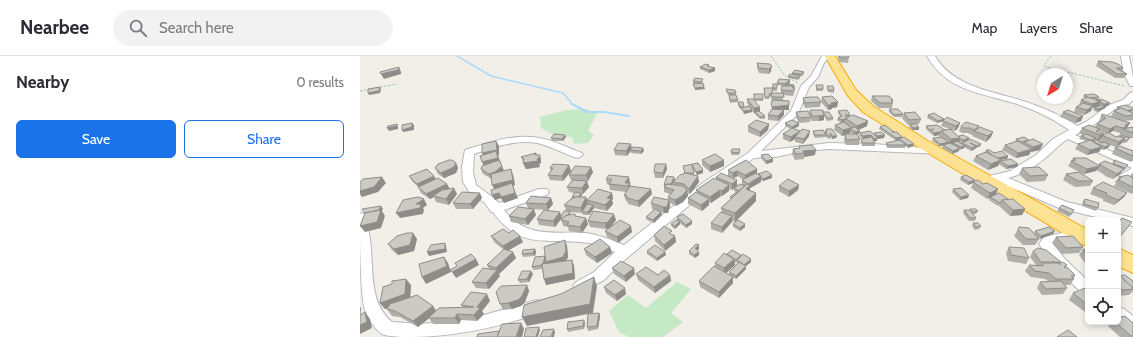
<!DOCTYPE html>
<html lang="en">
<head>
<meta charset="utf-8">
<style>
  body { margin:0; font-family:Cabin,sans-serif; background:#f2f2f3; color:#2b2b33 }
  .controls { position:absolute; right:12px; bottom:12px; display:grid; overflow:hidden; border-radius:6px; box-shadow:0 2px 6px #0003 }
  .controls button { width:36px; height:36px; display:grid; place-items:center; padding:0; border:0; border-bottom:1px solid #e1e1e2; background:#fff; color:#2b2b33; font:20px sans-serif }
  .compass { position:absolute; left:677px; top:12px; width:36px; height:36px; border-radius:50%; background:#fff; box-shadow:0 2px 6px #0003; rotate:218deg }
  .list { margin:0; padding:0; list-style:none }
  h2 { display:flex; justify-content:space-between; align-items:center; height:52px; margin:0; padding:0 16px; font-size:17px }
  h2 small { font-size:13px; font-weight:400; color:#7c7c81 }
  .actions { display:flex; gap:8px; padding:12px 16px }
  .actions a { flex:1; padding:9px 0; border:1px solid #1a73e8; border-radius:6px; text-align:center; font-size:14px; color:#1a73e8 }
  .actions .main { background:#1a73e8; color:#fff }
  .icon { flex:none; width:22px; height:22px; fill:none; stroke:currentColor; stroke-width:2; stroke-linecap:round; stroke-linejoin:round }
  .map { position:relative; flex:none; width:773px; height:281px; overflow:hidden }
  header { display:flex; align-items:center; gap:24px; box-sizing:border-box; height:56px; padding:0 20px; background:#fff; border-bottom:1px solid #e1e1e2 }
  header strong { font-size:19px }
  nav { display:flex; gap:22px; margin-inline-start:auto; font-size:14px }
  .search { width:280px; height:36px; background:#f2f2f3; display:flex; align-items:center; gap:10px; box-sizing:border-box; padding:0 14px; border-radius:22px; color:#7c7c81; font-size:15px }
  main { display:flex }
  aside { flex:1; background:#fff }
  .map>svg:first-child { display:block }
  .green { fill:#c5e8c5 }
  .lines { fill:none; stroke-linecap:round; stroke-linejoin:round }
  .stream-far1 { stroke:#aadaff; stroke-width:1.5 }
  .stream { stroke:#aadaff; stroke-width:2 }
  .minor-casing { stroke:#b5b8bc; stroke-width:2 }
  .highway-casing { stroke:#f9ab00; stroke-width:2 }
  .path { stroke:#9cc7a9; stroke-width:1; stroke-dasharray:2.5 1.5; stroke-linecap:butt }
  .minor { fill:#fff; fill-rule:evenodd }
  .highway { fill:#fde293; fill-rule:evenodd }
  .wall { fill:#afaea9; fill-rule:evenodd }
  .shaded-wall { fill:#8f8d8a }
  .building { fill:#cccac5; stroke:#8f8d8a }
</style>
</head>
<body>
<header>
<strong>Nearbee</strong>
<div class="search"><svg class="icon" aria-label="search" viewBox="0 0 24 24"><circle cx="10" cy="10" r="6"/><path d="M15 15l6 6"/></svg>Search here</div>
<nav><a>Map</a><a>Layers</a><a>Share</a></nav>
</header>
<main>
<aside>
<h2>Nearby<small>0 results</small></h2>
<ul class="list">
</ul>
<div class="actions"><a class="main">Save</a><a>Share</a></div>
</aside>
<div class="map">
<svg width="773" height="281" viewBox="0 0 773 281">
  <rect width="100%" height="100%" fill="#f1efe8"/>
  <g class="green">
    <path d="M226 53 237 57 228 75 234 79 228 87 214 88 212 81 197 80 181 72 180 61 207 54Z"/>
    <path d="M317 226 331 233 311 257 323 266 303 281H269L259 276 249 255 268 239 286 252Z"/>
  </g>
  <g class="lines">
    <path class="stream-far1" d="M97 0 131 20 203 37 213 49"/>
    <path class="stream" d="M212 48 227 56H244L269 60"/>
    <defs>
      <g id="minor">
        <path d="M462 0H470L464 7 458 21 449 31 438 58 401 95 469 87 513 88 578 93 583 96 582 98 469 93 444 95 415 101 394 102 352 130 260 208 244 224 221 236 216 234 213 230 216 226 234 216 255 196C247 193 238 188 229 187 189 181 161 196 133 156H131L125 147 110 137 103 126 102 111 105 94C130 86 158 76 184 83 197 86 209 92 222 97L223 99 218 102C206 99 195 92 184 89 161 81 135 91 114 98L113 116 116 129 131 140 139 147 179 133H187L189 136 187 139 144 154C167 183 194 175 226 177 239 179 252 184 264 189L344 126 388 97 431 55 441 30 451 20Z"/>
        <path d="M567 0H575C593 31 632 35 663 45 682 51 701 59 717 70L726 66 749 49 763 44 770 37 773 36V44L769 48 755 53 732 70 715 79 773 105V120L765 123 761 122 759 120 772 112 708 83C699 88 693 96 684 103 674 111 661 119 648 122L707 146 773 162V170L758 167V164H748L699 152 636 125 625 127 621 126 619 124 621 122 650 115 676 99 693 83 709 74C694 63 675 54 657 48 622 37 586 35 567 0Z"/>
        <path d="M761 0H769L773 21V30H770L764 18Z"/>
        <path d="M0 157 4 158 6 161C8 171 10 181 11 192 13 217 10 248 32 266L61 268 81 266 124 259 177 244 183 246 185 251 183 256C139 271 95 281 49 281 40 281 30 281 22 278 13 272 7 260 4 251 0 228 0 182 0 157Z"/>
        <path d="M719 173 724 175 726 178 724 181 693 188 705 203 728 225V240L723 238 695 211 679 188 684 181Z"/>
        <path d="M758 251 764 253 773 260V277L767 275 756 266H758Z"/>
      </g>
      <g id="highway">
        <path d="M465 0H475L496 34 513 50 568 85 728 174V190L721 188 558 91 503 56 488 40Z"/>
        <path d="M758 192 773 199V217L758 210Z"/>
      </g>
    </defs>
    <use href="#minor" class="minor-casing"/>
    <use href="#highway" class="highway-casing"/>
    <g class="path">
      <path d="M411 0 425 20 438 27"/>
      <path d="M691 0 684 9 686 11 765 30"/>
      <path d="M0 35 37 28"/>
    </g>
    <use href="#minor" class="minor"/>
    <use href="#highway" class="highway"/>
  </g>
  <g class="wall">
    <path d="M478 0H489L488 7 479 6Z"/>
    <path d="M738 5 763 12 762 15 767 18 764 22H755L736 10Z"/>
    <path d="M397 7 411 15 409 18 399 17 397 12Z"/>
    <path d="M340 11H349L355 12V15L349 17 340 13Z"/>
    <path d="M444 16V18L441 21 440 20V22L438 24 428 22V20L432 18V17Z"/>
    <path d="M333 25H343L342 27 345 33 335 34 334 30 333 28H334H333Z"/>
    <path d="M417 27H430L428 28 434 31V32H435L434 37 433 40 423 39V44L429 54H424V59L418 65 408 64V59L412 53 411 40H409V43H405L404 35V32L412 37H421V34L424 30 417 29V35H412L413 28H417Z"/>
    <path d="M456 29 463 33V35H456Z"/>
    <path d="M467 30 474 34V37L468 36 467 32Z"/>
    <path d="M366 33 376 37V39L378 44V46L370 47 369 42V39H368L366 35Z"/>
    <path d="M394 38 403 43V45H395L400 56 405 60V63H400L392 55V56L384 58 381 53H380L378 49V46H383L384 51 389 50 387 47V43L394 44Z"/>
    <path d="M724 39 739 41 738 44 748 50H746L745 52 737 56 733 54 735 51 732 52 731 55 724 59 714 56 716 51 719 49 721 44 725 42 723 41Z"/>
    <path d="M512 40 533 44 532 52H519L511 45Z"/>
    <path d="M462 41 478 46 477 51 472 52V53L468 54 461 46Z"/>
    <path d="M443 42 461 46 460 51 445 52 443 47Z"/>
    <path d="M757 51 773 55V64L763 65 751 60 754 55 756 54Z"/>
    <path d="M529 53 543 58 542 61H534L529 56Z"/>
    <path d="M450 54 463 56 473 62V64L467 65 464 60V64L459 65H451L450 62V66L439 67 436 61V56L449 59Z"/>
    <path d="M478 55 490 59V60L507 70 498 74 500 75 499 78H497L500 83 499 89H486L484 85 485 79 482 80 474 74 475 69 484 67V66L481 67 477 64 478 62 480 61 478 57ZM490 76 493 78H486L490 77Z"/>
    <path d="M703 56 723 60 721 65 715 67 700 61Z"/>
    <path d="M544 57 561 63 559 68H556L559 74H552L549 71 550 69H548L542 62Z"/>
    <path d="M742 58 767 72 773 71V82H769L768 85 765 87H762L756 91 750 89 748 92 743 94 741 93 739 96 727 99 715 93 718 88 726 85 719 83 721 80 723 79 719 77 722 72 735 71 737 68 740 66 739 65ZM739 75 746 78 743 80 740 85 738 84 741 83 744 78 738 76ZM753 75 760 77V78L765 80 756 81 749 77Z"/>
    <path d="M568 59 584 65 600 67 598 72 595 75 590 74 599 80 609 82V84L621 88 620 90 611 95 604 91V92L599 93V95L592 98 582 92 583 90H579L572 85 573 82 580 81 579 80V79L574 80 570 77 571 76H569L566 73V70L585 74 590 73 581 70 583 65 577 67 567 62Z"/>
    <path d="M425 67 439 70 434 73 440 75V76L449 80 443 88 435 86V83L430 86 423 83V78L431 73 425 70Z"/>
    <path d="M409 68 408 74 400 81 388 76V70Z"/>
    <path d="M601 70H619L618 72 633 76 631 81 626 86 612 80 613 79H612L608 77H602L599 75Z"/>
    <path d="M520 71 534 76 553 90 548 92 545 90V92H527L526 89V87L538 84H535L519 73Z"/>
    <path d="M466 73 477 80 476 82 472 83 471 81V82L468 83 466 80V81L455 82 453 78V75L465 76V75H466Z"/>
    <path d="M500 77 513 78 514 77 524 82 517 83V85H514L515 87V90H502L501 86V83H503L499 80Z"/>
    <path d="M206 81 203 85H192L191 82Z"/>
    <path d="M664 81 680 94 670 96 669 99 656 102 642 94 645 89 655 86 656 83Z"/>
    <path d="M136 85 139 90V99L138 100 141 107H140L144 115 153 119 155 129 153 130 158 142 144 147 141 142 135 144 132 139 134 133 132 123 123 118 121 113 123 109V99L122 97Z"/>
    <path d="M439 90 455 99 444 101V103L435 104 432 98 433 93 439 92Z"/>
    <path d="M283 92 284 95 281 98 271 97V95L267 100 255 99 254 94Z"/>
    <path d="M755 92 773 94V104L771 106 752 98Z"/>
    <path d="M626 94 648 100 647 103 640 104 641 105 658 108 657 111 646 113 639 108 638 110 628 114 613 105 616 100 625 96Z"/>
    <path d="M371 96H380L379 99H371Z"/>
    <path d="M176 97V99H180L181 104V107L179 108 180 111 166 113 161 101Z"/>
    <path d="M401 99 413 103V106L406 108 401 102Z"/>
    <path d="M713 102 739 109V108H752L754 104 767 112 763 115H762L760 118 753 123 747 121 737 114 736 115 724 118 719 116 733 125 730 130 715 131 703 124 706 118 719 116 708 110Z"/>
    <path d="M342 104 364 110 350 116 342 109Z"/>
    <path d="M96 107 98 112 96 117 84 122 78 118 75 112Z"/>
    <path d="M338 107 343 114V117L337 119 333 112 334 119 339 126 330 138 327 136 328 140 323 146 316 150 310 147V150L308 157H304L301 156 302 159 294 167 287 164 286 161 294 154 292 153 291 147 308 144V141L310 138 304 136V129L315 124 314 125 325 117 323 110Z"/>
    <path d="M306 108 307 113 303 122H295L294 116Z"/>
    <path d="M209 109 211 115 203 125 190 124 188 119 191 115 190 112Z"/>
    <path d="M662 112 688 119 685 125 667 126 659 118Z"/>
    <path d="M397 113V118L412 119V122L403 125 401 124V126L390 132V134L396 145 375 166 372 165V166L362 177 351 173V167L362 156 361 152 371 143 370 141 376 136 374 135V132L382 129V124H383L378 120 373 122 377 124V130L372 134 369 133V135L362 140H361L351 147 349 146V149L342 155 328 148V142L337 137 336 134 356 123V121L368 120V114Z"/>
    <path d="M233 116 228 125H222L229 131 223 138H222V139L221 141H226L227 144 252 137 253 143 252 144 253 148 247 155 234 152 229 159H223L222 157 210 156 211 158 228 168 222 177 209 175 208 171 203 170 201 163 195 171 179 169 177 163 201 160 206 155 204 149 212 142V141L214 137 209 136 207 131 212 124H211L209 119Z"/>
    <path d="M773 116V137L772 138 754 130 756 127 755 126 759 121 770 120Z"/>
    <path d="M49 120H74L76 123 97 138 89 149 76 146 74 141 70 143 61 137 58 131 52 125Z"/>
    <path d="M601 121 614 126 622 127V128L638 133 636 139 648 144 665 153 662 159 650 160 639 150 640 149 638 150 629 144 630 141H631L627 143 611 132 613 127 608 129 600 124Z"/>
    <path d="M246 123 271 126 270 127V130L292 138 279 151 268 148 267 145H266L264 139 266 136 250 134 249 129 247 128Z"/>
    <path d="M439 129 438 134 429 141 419 135V130Z"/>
    <path d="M733 132 767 137 763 142 754 149 743 145V143L730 138Z"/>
    <path d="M593 133 608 142 600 144 592 136Z"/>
    <path d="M122 142 113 153H96L93 147Z"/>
    <path d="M191 142 193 148 188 154 170 153 176 159 168 169 151 166 149 160 168 152 166 147Z"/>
    <path d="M725 143 738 152 736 155 722 150 723 145Z"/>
    <path d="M699 152 713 157 709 161 697 155Z"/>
    <path d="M610 153 618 155 616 158H613L616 162 615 165H609L603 157 604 154H610Z"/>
    <path d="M317 161 332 165V168L326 172 320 167V168L315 173 312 171 311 168 317 164Z"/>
    <path d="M256 164 251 170 272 176 258 187 247 181 245 175 248 173H246L230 171 228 165Z"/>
    <path d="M758 166H772L758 184Z"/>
    <path d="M613 167 621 170 619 173 615 174 612 170Z"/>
    <path d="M373 168H385V171L380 175 373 171Z"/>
    <path d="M659 171 674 177 675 175 693 178 680 183 677 181 679 183 675 189H663L654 180Z"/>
    <path d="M53 177 57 183 54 195 38 199 32 194 28 188Z"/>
    <path d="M149 177 163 186 149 194 156 202 139 218H138L140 220 129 233 116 232 112 226 129 213 127 209 144 194 134 186 131 180Z"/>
    <path d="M294 179H313L315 180 316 186 305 195 295 185Z"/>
    <path d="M696 181 723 191 719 197 702 198 692 187Z"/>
    <path d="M205 184 207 190 208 201 206 205 212 204 214 210 215 223 186 229 182 213 173 214 172 211Z"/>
    <path d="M250 191 252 197 237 207 226 199 224 193Z"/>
    <path d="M649 191 669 202 666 208 648 205 646 197Z"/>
    <path d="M175 193 176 196 175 200 163 201 162 198Z"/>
    <path d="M339 193 337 194 339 196V199L335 202 329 198V195Z"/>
    <path d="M723 193 728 194V211L719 199Z"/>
    <path d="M287 195 305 196 306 199 297 205 287 198Z"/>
    <path d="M673 195 701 206 700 207 707 209 706 211 715 219 714 222V223L710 229H705L707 232 703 238 682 239 677 232 680 226 688 225 685 223 671 221 665 215 669 209H676L670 201Z"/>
    <path d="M367 198 381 200 391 206 386 210V213L376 223 373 222V227L359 242 340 231 339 225 355 211V207ZM375 206 376 207 377 206V208L369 216V218L366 217 375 209Z"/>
    <path d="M252 212 275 218 266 226 254 218Z"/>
    <path d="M173 218 169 226 160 227 158 224Z"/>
    <path d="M276 218 298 219H310L311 225 295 237 278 224Z"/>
    <path d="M758 220 773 225V235L769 239 758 240Z"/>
    <path d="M51 229 50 241 73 250 76 255 103 252 101 249 130 245 122 255 124 258 117 265 101 264 99 268H73L69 262 58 271 40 261 32 260 27 253 28 252 25 253 20 247Z"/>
    <path d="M167 229 169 235 165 246 161 250 152 253 143 254 140 248Z"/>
    <path d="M244 231 266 238 257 245 246 237Z"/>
    <path d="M728 234V258L709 244 713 237Z"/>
    <path d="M239 257 240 260 238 273 228 275 227 271Z"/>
    <path d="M751 266H758L773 281H760L748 270Z"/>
    <path d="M225 267 224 273 208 276 207 273Z"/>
  </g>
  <g class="shaded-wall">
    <path d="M412 10 411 15 409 18V13Z"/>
    <path d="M39 11 41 16V18L24 23 21 18Z"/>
    <path d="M355 12V15L349 17V14Z"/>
    <path d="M430 24V27L425 30V28Z"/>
    <path d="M20 31 21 33 20 37 9 39 8 37Z"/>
    <path d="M344 31 345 33 335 34V32Z"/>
    <path d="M741 45 739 50 732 52 731 55 724 59 727 54 729 53 732 48Z"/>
    <path d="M478 46 477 51 472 52V53L468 54V49L471 47Z"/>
    <path d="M750 47 748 50H746L745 52 737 56 738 53 742 51 744 48Z"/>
    <path d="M429 49V54H424V59L418 65V60L412 56V51Z"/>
    <path d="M400 51V56H395V57H394V52Z"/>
    <path d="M773 53 772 55 766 57 767 55Z"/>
    <path d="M392 54V56L384 58V55Z"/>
    <path d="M464 59V64L459 65V60Z"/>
    <path d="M723 60 721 65 715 67 718 62Z"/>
    <path d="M485 63 484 66 481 67 482 64Z"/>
    <path d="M584 63V65L577 67 578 65Z"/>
    <path d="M508 65 507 70 496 75 497 70Z"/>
    <path d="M52 67 54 69V74L43 76 42 74Z"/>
    <path d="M439 67V70L432 73V71Z"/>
    <path d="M600 67 598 72 595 75 596 70Z"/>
    <path d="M770 67 767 72 763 73 760 78 765 69Z"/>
    <path d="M37 68 38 71V73L29 75 27 72Z"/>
    <path d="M409 68 408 74 400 81V76Z"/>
    <path d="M756 70 753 75 747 78 750 73Z"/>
    <path d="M559 71V74H552L553 72Z"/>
    <path d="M491 72 490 77 482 80 483 74Z"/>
    <path d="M440 75 439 80 435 81V83L430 86 431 81Z"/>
    <path d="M450 75 449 80 443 88 444 83Z"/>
    <path d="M500 75 499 78 494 79 495 76Z"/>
    <path d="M580 76 579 79 574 80V77Z"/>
    <path d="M633 76 631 81 626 86 628 80Z"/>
    <path d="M744 78 741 83 737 85 740 79Z"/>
    <path d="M205 79 206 81 203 85 202 83Z"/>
    <path d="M511 79 510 82 503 83V80Z"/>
    <path d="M525 79 524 82 517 83V85H513L514 83 517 82V80Z"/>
    <path d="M472 80H477L476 82 472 83Z"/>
    <path d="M542 81 541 83H539L538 84H535L536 82Z"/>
    <path d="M600 82 599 87H593V88H589L591 83Z"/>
    <path d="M609 82 608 85 603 87 604 84Z"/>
    <path d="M765 82 761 88 756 91 759 86Z"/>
    <path d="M136 85 139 90V99L138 100 141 107 125 112 122 106 125 102 122 97Z"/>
    <path d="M589 86 588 88 579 90 580 88Z"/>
    <path d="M271 88 272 93 267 100 266 95Z"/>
    <path d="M554 88 553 90 548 92V89Z"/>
    <path d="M621 88 620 90 616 92 617 90Z"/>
    <path d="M683 88 680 94 671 96 673 91Z"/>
    <path d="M750 89 748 92 743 94 745 91Z"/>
    <path d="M605 90 604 92 600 94 601 91Z"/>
    <path d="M616 90 615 93 611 95 612 92Z"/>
    <path d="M742 91 739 96 727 99 730 94Z"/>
    <path d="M283 92 284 95 281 98V95Z"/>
    <path d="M600 92 599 95 592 98 593 95Z"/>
    <path d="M672 93 669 99 656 102 658 97Z"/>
    <path d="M456 94 455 99 444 101V97L443 95Z"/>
    <path d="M176 97 178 102 180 99 181 104V107L179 108 180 111 166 113 163 107 175 99Z"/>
    <path d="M648 100 647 103 638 104 636 102 639 101Z"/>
    <path d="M413 103V106L406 108V105Z"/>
    <path d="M364 104V110L350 116V110Z"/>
    <path d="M641 104 638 110 628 114 631 108Z"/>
    <path d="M96 107 98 112 96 117 84 122 81 117Z"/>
    <path d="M306 108 307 113 303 122V117Z"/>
    <path d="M658 108 657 111 646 113 648 110Z"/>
    <path d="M209 109 211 115 203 125 202 120Z"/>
    <path d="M142 110 144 115 138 121 131 123 129 118Z"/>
    <path d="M740 110 736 115 724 118 727 113Z"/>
    <path d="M231 111 233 116 228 125 226 119Z"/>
    <path d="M151 113 153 119 155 129 135 134 132 129Z"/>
    <path d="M397 113V119L385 125V119Z"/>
    <path d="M764 113 760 118 753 123 757 118Z"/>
    <path d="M343 114V117L337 119 336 116Z"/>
    <path d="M377 115 378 120 373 122V117Z"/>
    <path d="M412 119V122L403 125V123Z"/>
    <path d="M74 120 77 126 61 133 57 128Z"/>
    <path d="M338 120 339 126 330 138 329 133Z"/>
    <path d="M401 120V126L390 132V138L386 133 388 131V128Z"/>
    <path d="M22 121 26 127 18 136 2 141 0 138V135Z"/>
    <path d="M269 121 271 133 269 136 268 130 265 127Z"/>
    <path d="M314 121 315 124 313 127V126V128L311 132V129Z"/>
    <path d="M377 124V130L372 134V128Z"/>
    <path d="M615 124 614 127 613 126V127L608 129 609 126Z"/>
    <path d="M227 125 229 131 223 138 222 132Z"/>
    <path d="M87 128 90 133 73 140 74 141 70 143 66 138Z"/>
    <path d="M369 129V135L362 140V135Z"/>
    <path d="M439 129 438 134 429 141V135Z"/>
    <path d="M94 132 97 138 89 149 86 143Z"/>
    <path d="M291 133 292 138 279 151 278 145Z"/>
    <path d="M638 133 635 139 627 143 630 137Z"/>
    <path d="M327 134 328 140 323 146 316 150 315 144Z"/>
    <path d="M360 134 361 140 351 147 350 141Z"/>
    <path d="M120 137 122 142 113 153 110 148Z"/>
    <path d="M139 137H155L158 142 144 147 141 142 135 144 132 139Z"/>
    <path d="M221 137 222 139 219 144 218 141Z"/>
    <path d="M252 137 253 143 252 144 253 148 247 155 245 149 247 142Z"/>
    <path d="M396 137V145L375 166V157Z"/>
    <path d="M767 137 763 142 754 149 758 144Z"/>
    <path d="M609 139 608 142 600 144 601 141Z"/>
    <path d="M226 141 228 147 223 156H222L221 152Z"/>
    <path d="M191 142 193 148 188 154 186 148Z"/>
    <path d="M64 143 67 149 63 152 64 154 63 158 40 162 36 157 56 148Z"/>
    <path d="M349 143V149L342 155 341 149Z"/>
    <path d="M309 144 310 150 308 157H304L303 151Z"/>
    <path d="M233 149 234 152 229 159 228 156Z"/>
    <path d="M21 150 23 153 22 155 25 160 21 172 5 176 0 170Z"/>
    <path d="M174 153 176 159 168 169 165 163Z"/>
    <path d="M665 153 662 159 650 160 653 154Z"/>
    <path d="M200 156 202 162H200L201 163 195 171 193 165Z"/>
    <path d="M301 156 302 159 294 167 293 164Z"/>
    <path d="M254 158 256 164 250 172 246 173 245 167Z"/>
    <path d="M372 160V166L362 177V171Z"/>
    <path d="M226 162 228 168 222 177 220 171Z"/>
    <path d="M320 165V168L315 173V170Z"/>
    <path d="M332 165V168L326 172V169Z"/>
    <path d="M385 168V171L380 175V172Z"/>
    <path d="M271 170 272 176 258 187 257 181Z"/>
    <path d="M695 175 693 178 680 183 681 180Z"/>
    <path d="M53 177 57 183 54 195 38 199 34 193Z"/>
    <path d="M160 180 163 186 146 196 143 190Z"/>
    <path d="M315 180 316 186 305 195 304 189Z"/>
    <path d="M205 184 207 190 208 201 205 207 189 212 186 206Z"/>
    <path d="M85 187 86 190 87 196 69 200 67 196Z"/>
    <path d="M339 189V193L335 196V192Z"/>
    <path d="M250 191 252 197 237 207 235 201Z"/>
    <path d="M175 193 176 196 175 200 173 197Z"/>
    <path d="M153 196 156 202 139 218 136 212Z"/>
    <path d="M305 196 306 199 297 205V202Z"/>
    <path d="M339 196V199L335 202 334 199Z"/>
    <path d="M185 200 186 203 184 212 182 209Z"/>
    <path d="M84 201 88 207 91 216 66 228 62 221Z"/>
    <path d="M116 203 119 209 96 222 92 216Z"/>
    <path d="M374 203 375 209 365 218 364 212Z"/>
    <path d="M391 203V206L386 210V213L376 223V220L384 212V209Z"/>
    <path d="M212 204 214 210 215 223 186 229 184 223Z"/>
    <path d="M274 212 275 218 266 226 264 220Z"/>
    <path d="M137 214 140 220 129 233 126 227Z"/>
    <path d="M171 215 173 218 169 226 167 223Z"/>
    <path d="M310 219 311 225 295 237 294 231Z"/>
    <path d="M234 221 237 230 233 257 167 270 162 261Z"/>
    <path d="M373 221V227L359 242V236Z"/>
    <path d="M46 223 51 229 50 245 25 253 20 247Z"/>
    <path d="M167 229 169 235 165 246 161 250 152 253 148 247Z"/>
    <path d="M265 232 266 238 257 245 255 239Z"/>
    <path d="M127 238 130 245 122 255 124 258 117 265 114 259 117 251Z"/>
    <path d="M73 250 77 256 58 271 53 265Z"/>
    <path d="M0 251 1 252 0 265Z"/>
    <path d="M5 256 10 263 12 272 0 278V269Z"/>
    <path d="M239 257 240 260 238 273 237 270Z"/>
    <path d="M97 258 101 264 99 268 95 262Z"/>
    <path d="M224 264 225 267 224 273 223 270Z"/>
    <path d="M161 267 164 273 162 281H156Z"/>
    <path d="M179 271 180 274 178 281H176Z"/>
    <path d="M194 273 195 276 194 281H191Z"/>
  </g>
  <g class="building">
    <path d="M479 0H489L488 2H479Z"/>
    <path d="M738 5 752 6 758 8 763 12H756L767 18H757Z"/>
    <path d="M397 7 410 8 412 10 409 13 399 12Z"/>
    <path d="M346 8 349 9 347 10 355 12 349 14 340 11Z"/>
    <path d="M39 11 38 14 21 18 20 16Z"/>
    <path d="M435 14 444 16 441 18 432 17Z"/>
    <path d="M430 18 440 20 438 22 428 20Z"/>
    <path d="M335 22 343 23 341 26 333 25Z"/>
    <path d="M419 23 430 24 425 28 417 27Z"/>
    <path d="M343 27 344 31 335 32 333 28Z"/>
    <rect x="413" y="28" width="4" height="4"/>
    <path d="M427 28 434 29V32H433V30H426Z"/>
    <path d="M456 29H463V33H457Z"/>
    <path d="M422 30H433L432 32H435L433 35 421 34Z"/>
    <path d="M467 30H473L474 34H468Z"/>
    <path d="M20 31 19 35 8 37V33Z"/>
    <path d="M404 32H413L412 37H411V38H409L410 41H405Z"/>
    <path d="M366 33 375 34 376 37H368Z"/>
    <path d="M411 37H423L424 41H412Z"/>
    <rect x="394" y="38" width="9" height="5"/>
    <path d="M734 38 739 41 729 42 724 39Z"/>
    <path d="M369 39H376L378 44H370Z"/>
    <path d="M472 40 478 46 471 47 472 49H468L462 41Z"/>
    <path d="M512 40H529L533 44H531L533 47H520Z"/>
    <path d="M450 41H458L461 46 445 47 443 42Z"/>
    <path d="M727 41 741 45 732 48 721 44Z"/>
    <path d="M387 43H393L400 51 394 52Z"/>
    <path d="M741 43 750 47 744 48 741 47V45L736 44Z"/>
    <path d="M414 44 429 45V49L412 51 411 47Z"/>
    <path d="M378 46H383L384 50 380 51Z"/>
    <path d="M723 47 733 50 727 54 716 51Z"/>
    <path d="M741 49 746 50 738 53 734 52Z"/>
    <path d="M766 49 773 52V53L767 55 757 51Z"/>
    <path d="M389 50 392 54 384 55 381 52Z"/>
    <path d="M761 52 773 57V59L766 60 754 55Z"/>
    <path d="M412 53 424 54 418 60 408 59Z"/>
    <path d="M529 53H538L543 58 534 59Z"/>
    <path d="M450 54H463L464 59 459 60H452Z"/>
    <path d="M487 54 490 59H485L488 61 485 62 486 63 482 64 478 62 482 60 478 55Z"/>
    <path d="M708 54 723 60 718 62 703 56Z"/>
    <path d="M399 55 405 60 400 61 395 56Z"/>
    <path d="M448 55 451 61 439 62 436 56Z"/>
    <path d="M463 56H469L473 62H467Z"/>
    <path d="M555 56 561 63 549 64 544 57Z"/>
    <path d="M574 57 584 63 578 65 568 59Z"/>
    <path d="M742 58 770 67 765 69 768 70 763 72 756 70 750 73 737 68 746 62 742 60Z"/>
    <path d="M493 59 508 65 497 70 485 62Z"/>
    <path d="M587 61 600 67 596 70 583 65Z"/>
    <path d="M396 64 409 68 400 76 388 70Z"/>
    <path d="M432 64 439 67 432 71 425 67Z"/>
    <path d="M484 66 491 72 483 74 475 69Z"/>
    <path d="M606 66 619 70 614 74 610 72H603L601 70Z"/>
    <path d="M52 67V71L42 74V69Z"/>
    <path d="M37 68V70L27 72 28 70Z"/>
    <path d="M550 68H556L559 71 553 72Z"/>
    <path d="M525 69 534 76H532H537L542 81 536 82 520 71Z"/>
    <path d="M577 69 585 74 581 75 580 76 574 77 571 74 574 73 570 74 566 70Z"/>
    <path d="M729 69 740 73 736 75 744 78 740 79 722 72Z"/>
    <path d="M495 71 500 75 495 76 491 73V72Z"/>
    <path d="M620 71 633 76 628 80 614 75Z"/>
    <path d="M773 71V77L763 73Z"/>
    <path d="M432 72 440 75 431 81 423 78Z"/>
    <path d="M442 73 450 75 444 83 435 81Z"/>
    <path d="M466 73H472L477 80H472L470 77 471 80H468L465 75H467Z"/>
    <path d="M590 73 600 82 591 83 581 75Z"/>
    <path d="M463 74 466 79H455L453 75Z"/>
    <path d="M510 75 518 82 514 83 511 79 503 80 500 77Z"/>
    <path d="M521 76 525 79 517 80 514 77Z"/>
    <path d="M748 76 756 81 758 80 765 82 759 86 743 80Z"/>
    <path d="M194 78 205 79 202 83 191 82Z"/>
    <path d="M485 78H497L500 83 487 84 485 80H486Z"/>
    <path d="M726 78 736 82 731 84 721 80Z"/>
    <path d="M603 79 609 82 604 84 600 83V82L599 80Z"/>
    <path d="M761 79 770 82 766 85 764 84 765 82 759 80Z"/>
    <path d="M512 81 515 87H503L501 83Z"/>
    <path d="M544 81 554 88 548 89 539 83Z"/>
    <path d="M581 81 589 86 580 88 573 82Z"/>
    <path d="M664 81 669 84 661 86 656 83Z"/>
    <path d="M610 83 621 88 617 90 610 87 616 90 612 92 602 87Z"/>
    <path d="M673 83 683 88 673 91 664 86Z"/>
    <path d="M540 84 546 89H528L526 87Z"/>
    <path d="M730 84 742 91 730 94 718 88Z"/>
    <path d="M737 84 740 85 739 86 743 87 744 86 750 89 745 91 732 85Z"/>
    <path d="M136 85 137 94 122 97V88Z"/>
    <path d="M597 85 605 90 601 91 593 87Z"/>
    <path d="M658 85 672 93 658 97 645 89Z"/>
    <path d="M258 87 271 88 266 95 254 94Z"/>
    <path d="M590 87 600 92 593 95 583 89Z"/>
    <path d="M452 89 456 94 443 95 444 97 436 98 433 93 440 92 439 90Z"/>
    <path d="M760 90 773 95V100L755 92Z"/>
    <path d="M273 91 283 92 281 95 270 94Z"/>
    <path d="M372 93H380L379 97 371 96Z"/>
    <path d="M626 94H630L634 97 642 95 648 100 637 102 633 100Z"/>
    <path d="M136 95 138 102 122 106 120 100Z"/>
    <path d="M626 96 641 104 631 108 616 100Z"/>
    <path d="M176 97 175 99H180L179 102 177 103 178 105 163 107 164 103 161 101Z"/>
    <path d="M355 98 364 104 350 110 342 104Z"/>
    <path d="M408 98 413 103 406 105 401 99Z"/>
    <path d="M713 102H726L740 110 727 113 711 105 716 104Z"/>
    <path d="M651 103 658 108 648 110 640 105Z"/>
    <path d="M89 104H92L96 107 94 111 81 117 75 112 78 108Z"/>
    <path d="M139 104 142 110 135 116 129 118 121 113 122 110Z"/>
    <path d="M386 104 397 113 385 119 377 115 373 117 368 114Z"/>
    <path d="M754 104 768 109 765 112 754 108Z"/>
    <path d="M745 105 764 113 757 118 751 115 739 108Z"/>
    <path d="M338 107 343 114 336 116 332 109 334 117H325L323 110Z"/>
    <path d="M193 108 209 109 202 120 188 119 193 112H190Z"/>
    <path d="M295 108H306L303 117 294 116Z"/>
    <path d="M215 110 231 111 226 119H209Z"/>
    <path d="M679 111 688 119 670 120 662 112Z"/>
    <path d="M67 113 74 120 57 128 49 120Z"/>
    <path d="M151 113 153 124 132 129 131 118Z"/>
    <path d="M407 115 412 119 403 123 401 121V120L398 118Z"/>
    <path d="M719 116 733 125H718L706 118Z"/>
    <path d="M326 117 338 120 329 133 324 128 313 126 320 119Z"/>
    <path d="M361 117 377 124 372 128 356 121Z"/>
    <path d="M396 117 401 120 388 128 382 124Z"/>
    <path d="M249 119 269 121 265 127H270L268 130 249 128 252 123H246Z"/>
    <path d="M606 119 615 124 609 126 601 121Z"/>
    <path d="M768 119 773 122V131L758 124 761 122 759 121Z"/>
    <path d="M307 120 314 121 311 128H307L304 129Z"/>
    <path d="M22 121 14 131 0 135V126L3 123Z"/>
    <path d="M78 122 87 128 66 138 58 131Z"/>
    <path d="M354 122 369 129 362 135 360 134 350 141 336 134Z"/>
    <path d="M428 123 439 129 429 135 419 130Z"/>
    <path d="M213 124 227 125 222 132 207 131Z"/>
    <path d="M618 124 622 127H621L623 128 627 127 638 133 630 137 613 126Z"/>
    <path d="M743 126 767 137 758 144 746 139 747 137 733 132Z"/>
    <path d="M152 127 155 137 141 141 139 137 132 139 131 134Z"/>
    <path d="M307 128 323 130 327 134 322 140 315 144 308 141 314 134 304 131Z"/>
    <path d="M380 128 385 130 379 135 374 132Z"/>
    <path d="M387 128 390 129 386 133 396 137 375 157 361 152Z"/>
    <path d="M270 130 291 133 278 145 267 142V140L264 139Z"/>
    <path d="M94 132 86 143 73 140 82 134Z"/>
    <path d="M601 132 609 139 601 141 593 133Z"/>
    <path d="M238 133 252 137 247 142 251 143 245 149 227 144Z"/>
    <path d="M102 136 120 137 110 148 93 147Z"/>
    <path d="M215 136 221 137 219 141H212Z"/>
    <path d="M336 136 349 143 341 149 328 142Z"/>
    <path d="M377 136H378L372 142 370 141Z"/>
    <path d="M639 137 648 143 646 144H642L641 146 640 147 630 141Z"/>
    <path d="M171 140 191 142 186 148 166 147Z"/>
    <path d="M58 141 64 143 56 148H61L60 152 36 157 43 144Z"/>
    <path d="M216 141H226L221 152 204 149 211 143Z"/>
    <path d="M294 141 309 144 307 151H303L291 147Z"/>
    <path d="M653 143 665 153 653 154 642 144Z"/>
    <path d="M725 143 739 147 738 152 724 148Z"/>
    <path d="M227 148 233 149 228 156H222Z"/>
    <path d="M702 149 714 154 711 158 699 152Z"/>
    <path d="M21 150 19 154 5 157 2 153Z"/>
    <path d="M158 151 174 153 165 163 149 160Z"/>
    <path d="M295 153 301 156 293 164 286 161Z"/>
    <path d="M610 153H616L618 155 612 156Z"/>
    <path d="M21 154 17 166 0 170 5 157Z"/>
    <path d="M184 154 200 156 193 165 177 163Z"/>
    <path d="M604 154H610L616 162H610Z"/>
    <path d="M204 155H210L208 159 205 160 203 162H200Z"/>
    <path d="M233 155 254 158 248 166 245 167 228 165Z"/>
    <path d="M361 156 372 160 362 171 351 167Z"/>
    <path d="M213 158H215V160L226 162 220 171 207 169 209 166 201 164 205 160Z"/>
    <path d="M323 158 332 165 326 169 317 161Z"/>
    <path d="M762 162 772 166 761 179 758 177V166Z"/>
    <path d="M260 164 271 170 257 181 245 175Z"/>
    <path d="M316 164 320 165 315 170 311 168Z"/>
    <path d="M378 164 385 168 380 172 373 168Z"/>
    <path d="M613 167H618L621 170 616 171Z"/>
    <path d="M304 170 312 175 309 177 315 180 304 189 294 179Z"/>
    <path d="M659 171 669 172 679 183H666L658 174Z"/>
    <path d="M689 171 695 175 681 180 675 175Z"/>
    <path d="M143 173 149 177 153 174 160 180 143 190 131 180Z"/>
    <path d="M47 177H53L50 189 34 193 28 188 37 180Z"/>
    <path d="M713 180 723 191 706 192 696 181Z"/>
    <path d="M240 183 250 191 235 201 224 193Z"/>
    <path d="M205 184 206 195 203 201 186 206 184 191Z"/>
    <path d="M85 187V193L67 196 71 189Z"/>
    <path d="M336 188 339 189 335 192 339 196 334 199 329 195Z"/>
    <path d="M295 189 305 196 297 202 287 195Z"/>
    <path d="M649 191 664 192 669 202 651 199Z"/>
    <path d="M678 192 686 194 701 206H681L673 195Z"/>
    <path d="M144 193 153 196 136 212 127 209Z"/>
    <path d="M175 193 173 197 162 198 163 194Z"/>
    <path d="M723 193 728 194V200Z"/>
    <path d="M372 194 381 199 376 204 367 198Z"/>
    <path d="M364 197 374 203 364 212 355 207Z"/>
    <path d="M111 198 116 203 92 216 90 214 97 210 95 207Z"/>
    <path d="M383 198 391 203 384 209 377 204Z"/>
    <path d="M185 200 183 208H182V209L172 211 175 201Z"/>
    <path d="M84 201 87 210 62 221 59 208Z"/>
    <path d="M212 204 213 217 184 223 182 208Z"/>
    <path d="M261 205 274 212 264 220 252 212Z"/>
    <path d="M379 206 386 210 376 220 369 216Z"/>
    <path d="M703 206 707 209 704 211 708 212 715 219 711 220 714 223H696L689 217 675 215 669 209 683 210V207H698L700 209V207Z"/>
    <path d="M354 210 373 221 359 236 339 225Z"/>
    <path d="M286 211 298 219 304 214 310 219 294 231 276 218Z"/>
    <path d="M123 212 137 214 126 227 112 226Z"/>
    <path d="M162 215H171L167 223 158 224Z"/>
    <path d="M765 219 773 225V232L761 221H758V220Z"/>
    <path d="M234 221 230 248 162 261 164 249 201 238Z"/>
    <path d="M758 221H761L773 232V233L762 234 758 230Z"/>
    <path d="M46 223 45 238 20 247 23 231 32 228V225Z"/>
    <path d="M254 224 265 232 255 239 244 231Z"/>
    <path d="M701 225 707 232 686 233 680 226Z"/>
    <path d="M167 229 162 240 158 244 148 247 140 248 136 236 141 230Z"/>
    <path d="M725 232 728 234V249L713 237Z"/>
    <path d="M111 236 127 238 117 251 120 252 114 259 97 258 95 262H68L79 252 114 251 101 249Z"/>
    <path d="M57 239 73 250 53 265 35 255 27 253 30 248Z"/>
    <path d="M5 256 7 266 0 269V259Z"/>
    <path d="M239 257 237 270 227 271 228 258Z"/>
    <path d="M765 260 773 267V280H771L755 266H758V262Z"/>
    <path d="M224 264 223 270 207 273 208 266Z"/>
    <path d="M161 267 156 281H137L142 268Z"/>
    <path d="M179 271 176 281H164L166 272Z"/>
    <path d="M194 273 191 281H180L183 274Z"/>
    <path d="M708 274 717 281H697Z"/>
    <path d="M139 275 137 281H117L118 278Z"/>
  </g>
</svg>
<div class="controls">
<button>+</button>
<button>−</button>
<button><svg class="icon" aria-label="locate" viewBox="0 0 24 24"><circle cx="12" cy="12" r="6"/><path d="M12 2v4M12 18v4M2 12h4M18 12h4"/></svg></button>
</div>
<svg class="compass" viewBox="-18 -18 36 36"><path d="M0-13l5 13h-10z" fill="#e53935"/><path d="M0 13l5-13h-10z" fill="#7c7c81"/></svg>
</div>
</main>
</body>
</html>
